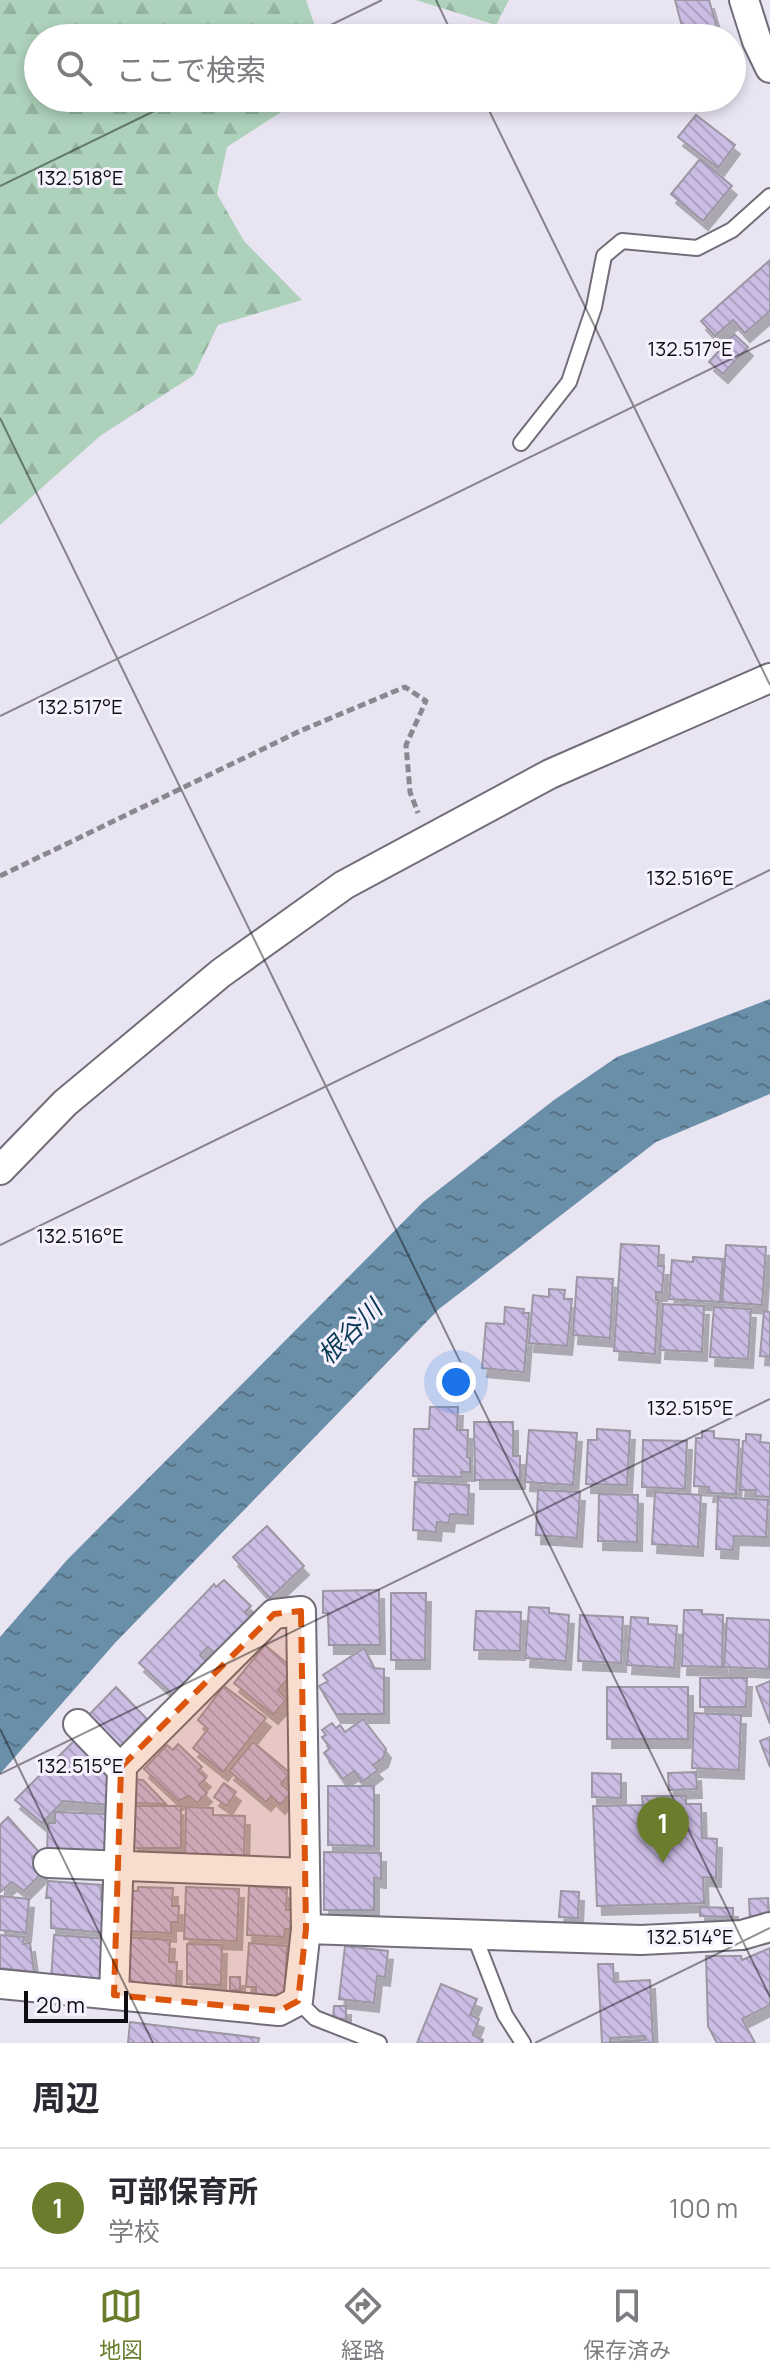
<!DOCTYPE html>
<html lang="ja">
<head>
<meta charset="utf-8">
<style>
  body { margin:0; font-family:Manrope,"Noto Sans JP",sans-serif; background:#f7f7f7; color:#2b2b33 }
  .scale { position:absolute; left:24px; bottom:20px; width:104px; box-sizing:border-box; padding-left:8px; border:4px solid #0f0d11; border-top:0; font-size:22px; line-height:28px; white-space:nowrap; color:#0f0d11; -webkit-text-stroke:6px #f6f1ff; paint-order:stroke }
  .you { position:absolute; left:456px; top:1382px; width:28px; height:28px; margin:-20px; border:6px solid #fff; border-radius:50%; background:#1a73e8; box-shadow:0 0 0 12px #1a73e833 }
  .badge { display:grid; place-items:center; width:52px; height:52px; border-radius:50%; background:#697d2d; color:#fff; font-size:26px; font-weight:700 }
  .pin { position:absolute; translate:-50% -66px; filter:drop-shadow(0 2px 4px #0008) }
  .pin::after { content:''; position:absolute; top:42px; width:28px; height:24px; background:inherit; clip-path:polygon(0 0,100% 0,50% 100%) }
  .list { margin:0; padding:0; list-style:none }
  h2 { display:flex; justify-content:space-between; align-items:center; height:104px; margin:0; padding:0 32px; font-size:34px }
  h2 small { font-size:26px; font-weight:400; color:#7c7c81 }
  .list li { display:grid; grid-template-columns:52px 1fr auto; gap:24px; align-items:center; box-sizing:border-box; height:120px; padding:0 32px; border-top:2px solid #e1e1e2 }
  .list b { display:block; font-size:30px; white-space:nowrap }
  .list p { margin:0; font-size:26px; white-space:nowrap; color:#7c7c81 }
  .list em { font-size:26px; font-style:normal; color:#7c7c81 }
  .icon { flex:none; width:44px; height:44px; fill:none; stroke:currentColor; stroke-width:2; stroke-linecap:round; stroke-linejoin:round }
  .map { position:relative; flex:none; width:770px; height:2043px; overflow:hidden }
  .search { position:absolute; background:#fff; box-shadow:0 4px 12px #0003; left:24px; right:24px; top:24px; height:88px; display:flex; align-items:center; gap:20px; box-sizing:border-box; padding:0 28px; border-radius:44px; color:#7c7c81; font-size:30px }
  .sheet { height:224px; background:#fff }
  nav { display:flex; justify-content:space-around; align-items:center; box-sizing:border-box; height:112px; border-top:2px solid #e1e1e2; background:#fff; font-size:22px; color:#7c7c81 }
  nav a { display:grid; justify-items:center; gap:4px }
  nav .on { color:#697d2d }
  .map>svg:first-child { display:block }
  .forest { fill:url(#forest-firs) }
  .water { fill:url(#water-ripples) }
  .building { fill:url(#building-back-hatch); stroke:#9c97a4; stroke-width:2; fill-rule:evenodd; filter:url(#shadow) }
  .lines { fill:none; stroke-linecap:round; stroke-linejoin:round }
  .service-casing { stroke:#726d79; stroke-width:18 }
  .minor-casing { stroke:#726d79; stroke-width:32 }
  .path { stroke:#8a8790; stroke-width:5; stroke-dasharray:8 4; stroke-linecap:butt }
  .service { stroke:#fff; stroke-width:14 }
  .minor { stroke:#fff; stroke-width:28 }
  .marked { fill:#dd550c; fill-opacity:0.2; stroke:#dd550c; stroke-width:6; stroke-dasharray:16 10; stroke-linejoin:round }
  .ticks { fill:none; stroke:#0f0d11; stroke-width:2; stroke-opacity:0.45 }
  .labels { text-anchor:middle; stroke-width:6; stroke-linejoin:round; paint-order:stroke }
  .water-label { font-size:26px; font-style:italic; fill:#083955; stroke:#f6f1ff }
  .ticks-label { font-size:20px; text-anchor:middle; fill:#0f0d11; stroke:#f6f1ff; stroke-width:6; stroke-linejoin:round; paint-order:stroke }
</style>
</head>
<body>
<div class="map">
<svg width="770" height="2043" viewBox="0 0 770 2043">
  <defs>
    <pattern id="forest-firs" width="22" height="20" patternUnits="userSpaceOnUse" patternTransform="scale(2)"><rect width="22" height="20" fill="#add1ba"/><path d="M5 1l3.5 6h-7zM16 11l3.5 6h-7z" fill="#94b29f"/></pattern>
    <pattern id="water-ripples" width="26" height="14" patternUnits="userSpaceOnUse" patternTransform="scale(2)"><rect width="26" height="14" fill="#6a8fa8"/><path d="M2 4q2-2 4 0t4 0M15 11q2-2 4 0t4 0" fill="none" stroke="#567387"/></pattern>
    <pattern id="building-back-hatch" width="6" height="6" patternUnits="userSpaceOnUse" patternTransform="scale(2)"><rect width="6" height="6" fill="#cbbce3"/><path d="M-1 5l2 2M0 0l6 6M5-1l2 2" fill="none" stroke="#ada0c2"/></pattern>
    <filter id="shadow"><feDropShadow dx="5" dy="9" stdDeviation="0" flood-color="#0004"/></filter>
  </defs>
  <rect width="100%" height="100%" fill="#e9e4f2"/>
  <g class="forest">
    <path d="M0 0H306L319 38H38V98H303L227 147 217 194 244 241 302 300 218 325 194 375 100 436 0 525Z"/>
    <path d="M416 0H509L496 25Z"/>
  </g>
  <path class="water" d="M770 999V1094L656 1142 439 1309 115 1643 0 1774V1637L67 1560 423 1202 554 1100 617 1057Z"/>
  <g class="building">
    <path d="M675 0H709L720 38H685Z"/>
    <path d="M696 115 735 145 718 168 678 137Z"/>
    <path d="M700 159 732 186 703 221 671 194Z"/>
    <path d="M770 260V311L745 333 733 320 715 336 701 321Z"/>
    <path d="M734 334 748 347 723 374 709 362Z"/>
    <path d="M621 1244 659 1246 658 1266H664L662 1292H656V1300H658L655 1354 614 1351Z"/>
    <path d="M726 1245 766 1247 762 1305 722 1302Z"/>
    <path d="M693 1257 723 1259 720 1302 669 1299 672 1260 693 1262Z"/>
    <path d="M577 1277 613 1279 610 1338 573 1335Z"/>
    <path d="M549 1289 565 1290 564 1299H572L567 1346 529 1343 533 1295 549 1297Z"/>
    <path d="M663 1304 704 1306 702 1352 660 1350Z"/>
    <path d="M505 1307 524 1309 523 1313H529L524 1372 482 1368 486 1323 504 1324Z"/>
    <path d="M714 1307 751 1309 748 1359 710 1357Z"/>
    <path d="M764 1311 770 1312V1357L760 1356Z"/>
    <path d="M430 1407H458L457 1430H468L467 1457 470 1458V1472H461L462 1477 413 1476 414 1429H429Z"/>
    <path d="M474 1422H513V1456H520V1480H475Z"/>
    <path d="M597 1429 630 1431 627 1485 586 1484 588 1440H597Z"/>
    <path d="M529 1430 577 1433 573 1485 525 1482Z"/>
    <path d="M702 1431H714V1438L739 1440 736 1494 708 1493 709 1487 694 1486 696 1438H702Z"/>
    <path d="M746 1434 761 1435 760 1442 770 1443V1497L755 1496 756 1490H740L743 1441H746Z"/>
    <path d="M643 1440 687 1441 685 1489 642 1487Z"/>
    <path d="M415 1482 469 1485 468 1515 450 1514 449 1523 437 1522 436 1532 413 1530Z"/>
    <path d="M538 1490 580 1492 577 1538 536 1535Z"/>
    <path d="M655 1492 701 1495 698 1547 652 1544Z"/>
    <path d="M599 1494 638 1495 637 1542 598 1541Z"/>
    <path d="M718 1497 768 1500 766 1537 734 1536 733 1550 716 1549Z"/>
    <path d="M267 1526 304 1566 270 1598 233 1557Z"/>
    <path d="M224 1580 251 1606 245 1612 254 1620 219 1657 208 1647 200 1655 208 1663 176 1697 139 1663 214 1584 216 1587Z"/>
    <path d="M379 1590 380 1645H329L328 1613H323V1591Z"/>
    <path d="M391 1593H426L425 1660H391Z"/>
    <path d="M529 1607 549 1608V1613L569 1615 566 1661 525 1658Z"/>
    <path d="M684 1610H702V1614L723 1615 722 1667 682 1666Z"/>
    <path d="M476 1611 521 1612 520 1651 474 1650Z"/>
    <path d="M580 1615 623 1617 621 1663 578 1661Z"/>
    <path d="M631 1617 648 1618V1624L677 1626 674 1668 627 1665Z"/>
    <path d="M727 1618 770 1620 769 1669 724 1667Z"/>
    <path d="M265 1645 295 1670 278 1690 287 1699 273 1715 234 1683Z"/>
    <path d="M364 1648 374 1668 384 1669V1714H336L319 1686 328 1681 323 1675Z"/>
    <path d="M700 1678H747L746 1707H700Z"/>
    <path d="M770 1681V1724L756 1687Z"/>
    <path d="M224 1686 266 1718 223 1772 193 1748 208 1729 198 1720Z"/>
    <path d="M116 1687 147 1719 113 1754 81 1723Z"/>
    <rect x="607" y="1687" width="81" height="52"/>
    <path d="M694 1713 741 1715 739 1770 692 1768Z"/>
    <path d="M363 1719 386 1749 383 1758 373 1765 378 1770 362 1782 354 1771 343 1779 324 1753 330 1748 322 1737 326 1735 322 1730 332 1723 336 1728 340 1725 345 1732Z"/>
    <path d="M78 1737 115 1771 111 1805 63 1801 42 1823 15 1800Z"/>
    <path d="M770 1737V1767L760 1741Z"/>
    <path d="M253 1742 290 1773 281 1784 291 1793 280 1805 271 1796 266 1802 229 1771Z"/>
    <path d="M178 1744 202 1767 198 1771 206 1778 199 1785 207 1793 197 1803 189 1796 178 1801 144 1769 167 1745 173 1750Z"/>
    <path d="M696 1772 697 1789 669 1790 668 1773Z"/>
    <path d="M592 1773 621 1774V1798L592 1797Z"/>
    <path d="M129 1779 143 1780 166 1804 130 1803Z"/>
    <path d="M224 1783 236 1792 227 1806 214 1797Z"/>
    <path d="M328 1786H374V1846L328 1845Z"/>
    <path d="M642 1796H686V1804H701L702 1838 717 1839 716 1878 703 1877 704 1903 597 1906 593 1806 643 1805Z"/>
    <rect x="133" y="1806" width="48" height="42"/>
    <path d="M186 1807 213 1808V1815L245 1816 244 1859 185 1858Z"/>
    <path d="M55 1812 108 1814 111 1853 47 1851 48 1823H55Z"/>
    <path d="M8 1817 39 1852 32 1858 43 1872 24 1891 12 1882 0 1892V1825Z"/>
    <path d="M324 1852 381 1853V1879L374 1878V1910H324Z"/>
    <path d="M48 1881 102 1885 101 1898H107L109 1933 51 1928V1898H46Z"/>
    <path d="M249 1886 287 1889 286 1910H292L290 1929H285L284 1937 247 1935Z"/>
    <path d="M138 1887 173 1888 172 1906H179L178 1922H171V1933L123 1931 124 1891H138Z"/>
    <path d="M186 1887 239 1889 237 1941 184 1939Z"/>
    <path d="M561 1891 579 1892 578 1918 559 1917Z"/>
    <path d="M0 1896 29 1899 26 1933 0 1930Z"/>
    <path d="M768 1898 769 1920 750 1921 749 1899Z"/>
    <path d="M700 1907 733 1908V1917L700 1916Z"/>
    <path d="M0 1935 24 1937 23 1944 30 1943 34 1972 0 1968Z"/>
    <path d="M54 1935 110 1939 107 1984 51 1980Z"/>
    <path d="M124 1937 170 1940 169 1962H177L176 1987 122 1984Z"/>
    <path d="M249 1943 287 1946 284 2002 256 2000V1987H246Z"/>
    <path d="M187 1944 222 1945 221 1985 187 1984Z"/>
    <path d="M345 1946 388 1951 385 1977 377 1976 374 2003 339 1999Z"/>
    <path d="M770 1948V2005L742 2019 755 2043H717L708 2026 706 1956H741L742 1960Z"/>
    <path d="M598 1964H613L614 1982 650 1980 653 2043H602ZM645 2036V2040L610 2042V2038Z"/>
    <rect x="230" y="1977" width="10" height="13"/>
    <path d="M441 1984 477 1999 470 2015 479 2019 473 2035 483 2040 482 2043H417Z"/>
    <path d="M334 2006H346V2019L333 2018Z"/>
    <path d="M130 2022 259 2038 258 2043H128Z"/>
  </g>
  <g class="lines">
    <defs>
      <g id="service">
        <path d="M521 443 569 382 594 307 604 256 622 241 697 248 732 230 770 196"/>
        <path d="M474 1935 505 2015 523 2043"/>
        <path d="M298 2001 315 2018 379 2043"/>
      </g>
      <g id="minor">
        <path d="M744 0 757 41 770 68"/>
        <path d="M0 1170 65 1103 221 973 344 885 550 774 770 678"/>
        <path d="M78 1724 122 1770 114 1995"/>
        <path d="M48 1863 305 1873"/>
        <path d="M306 1929 641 1940 742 1935 770 1927"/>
        <path d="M0 1984 279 2011 298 2001 306 1929 301 1611 274 1614 121 1767"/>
      </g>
    </defs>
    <use href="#service" class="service-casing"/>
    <use href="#minor" class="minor-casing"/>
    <path class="path" d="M0 876 300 731 405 687 426 701 406 745 410 792 418 813"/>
    <use href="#service" class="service"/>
    <use href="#minor" class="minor"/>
  </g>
  <path class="marked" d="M301 1611 306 1929 298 2001 279 2011 114 1995 121 1767 274 1614Z"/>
  <path class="ticks" d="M436 0 454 38M304 38 382 0M483 98 770 685M0 186 181 98M0 418 770 1997M0 716 770 340M0 1245 770 870M0 1729 153 2043M0 1774 770 1399M535 2043 770 1928"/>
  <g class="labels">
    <g class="water-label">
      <text transform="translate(350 1332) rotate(-45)" y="9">根谷川</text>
    </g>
  </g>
  <g class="ticks-label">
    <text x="80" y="185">132.518°E</text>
    <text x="690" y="356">132.517°E</text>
    <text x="80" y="714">132.517°E</text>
    <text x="690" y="885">132.516°E</text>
    <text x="80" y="1243">132.516°E</text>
    <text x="690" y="1415">132.515°E</text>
    <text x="80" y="1773">132.515°E</text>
    <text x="690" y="1944">132.514°E</text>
  </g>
</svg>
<div class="scale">20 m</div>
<div class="you"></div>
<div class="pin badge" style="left:663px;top:1863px">1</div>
<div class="search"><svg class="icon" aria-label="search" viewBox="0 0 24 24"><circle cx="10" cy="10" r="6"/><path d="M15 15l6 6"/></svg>ここで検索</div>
</div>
<section class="sheet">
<h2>周辺<small></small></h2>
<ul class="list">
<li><span class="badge">1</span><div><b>可部保育所</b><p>学校</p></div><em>100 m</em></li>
</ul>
</section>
<nav>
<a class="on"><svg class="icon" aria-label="map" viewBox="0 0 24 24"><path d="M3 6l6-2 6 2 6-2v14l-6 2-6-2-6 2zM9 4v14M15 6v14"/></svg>地図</a>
<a><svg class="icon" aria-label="directions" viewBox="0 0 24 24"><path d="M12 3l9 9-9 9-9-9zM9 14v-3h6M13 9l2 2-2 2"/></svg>経路</a>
<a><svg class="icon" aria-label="saved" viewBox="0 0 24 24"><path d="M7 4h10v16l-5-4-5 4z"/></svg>保存済み</a>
</nav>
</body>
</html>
